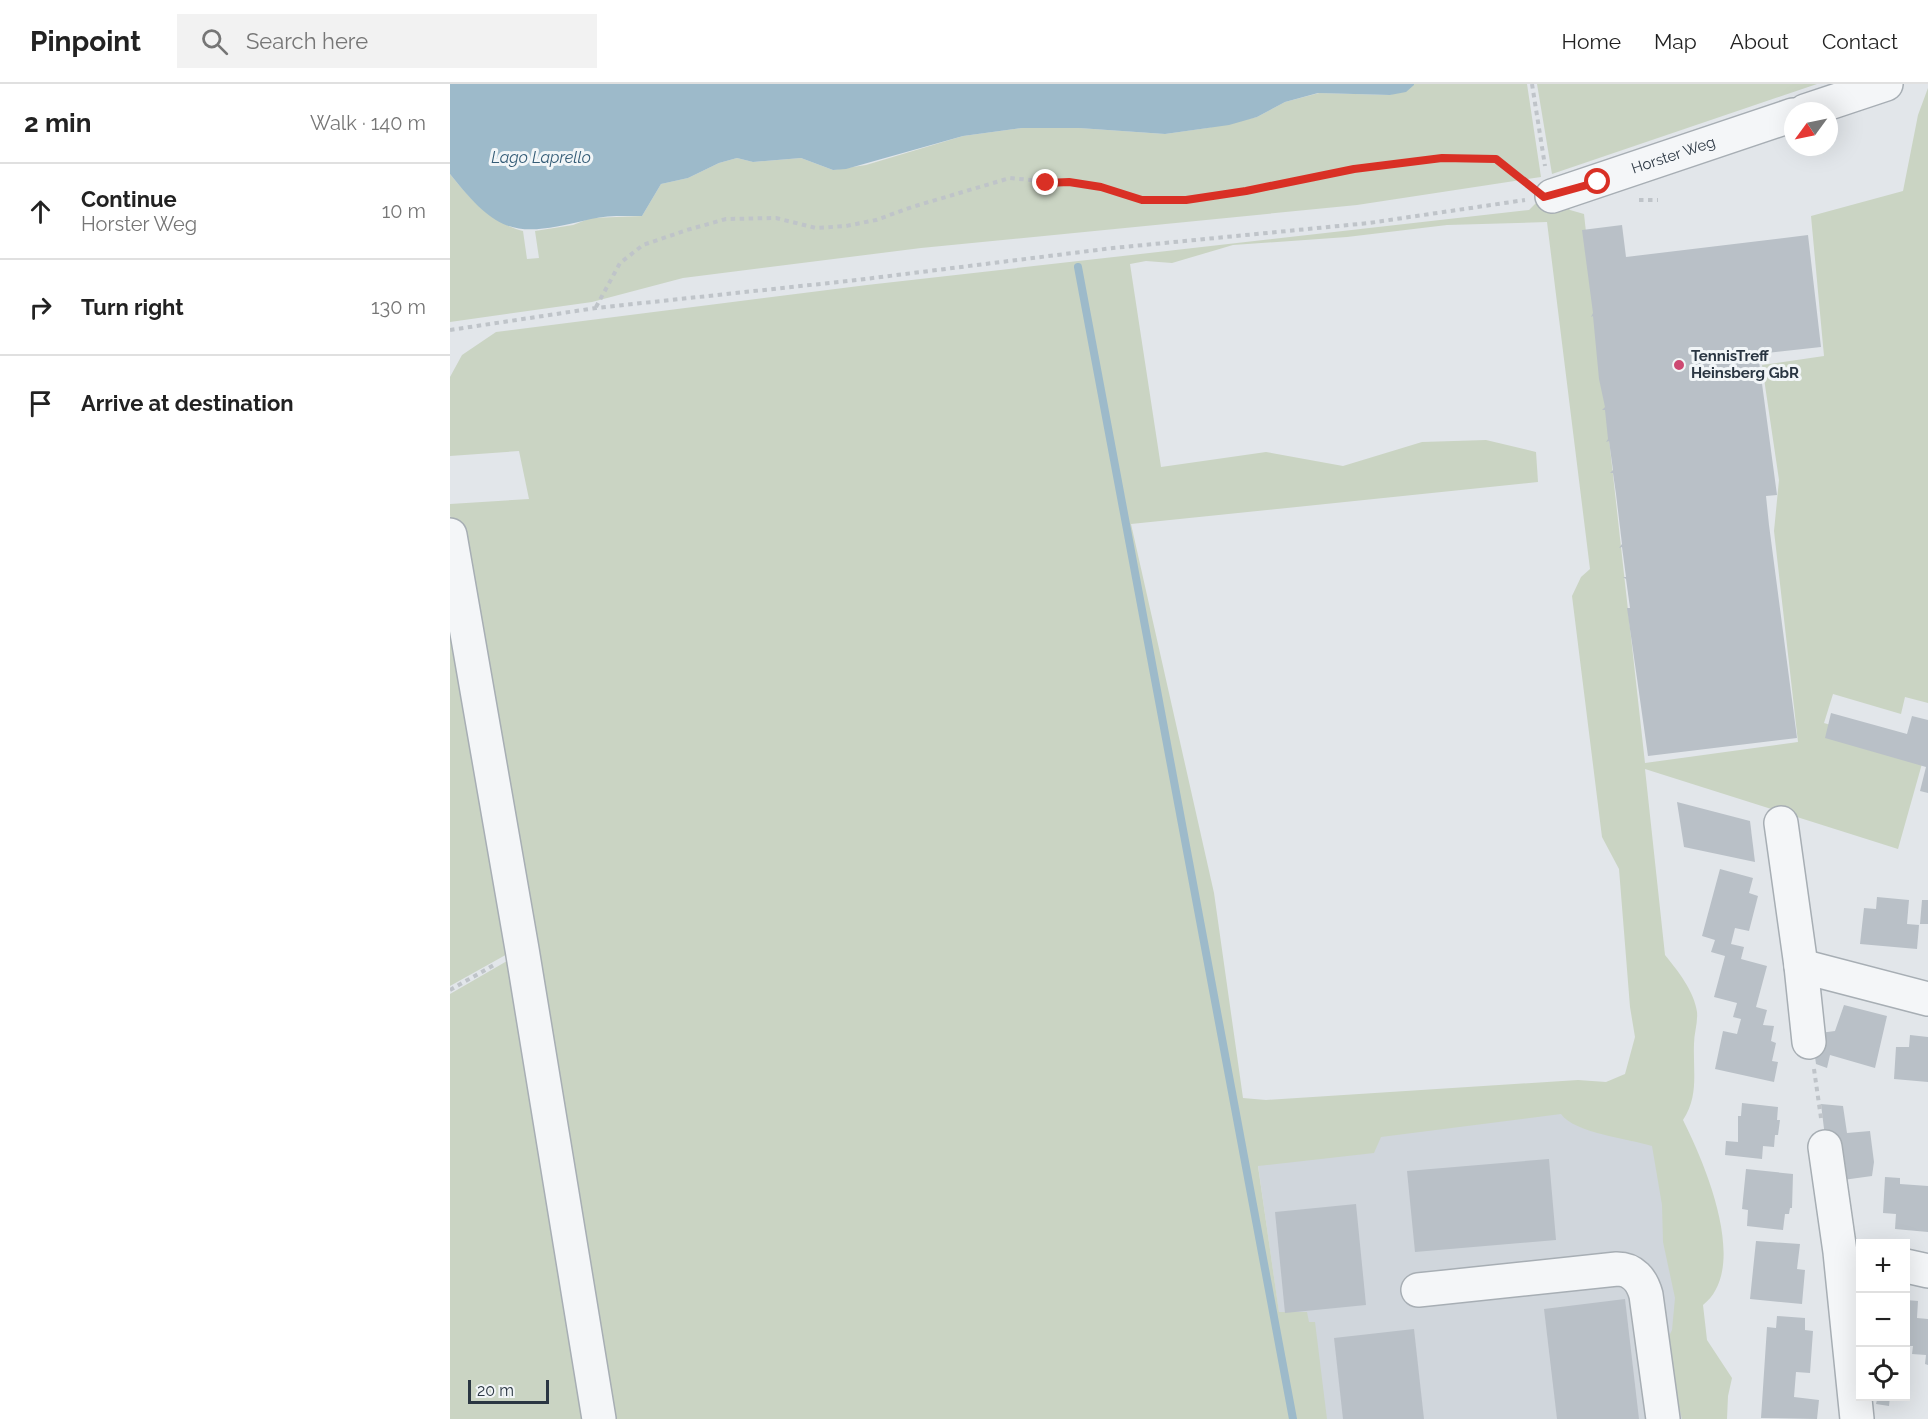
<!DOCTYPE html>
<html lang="en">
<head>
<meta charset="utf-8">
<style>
  body { margin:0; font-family:Raleway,sans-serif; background:#f2f2f2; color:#222 }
  .controls { position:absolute; right:18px; bottom:18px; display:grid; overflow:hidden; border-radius:0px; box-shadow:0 6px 24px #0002 }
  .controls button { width:54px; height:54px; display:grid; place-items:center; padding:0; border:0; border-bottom:2px solid #e0e0e0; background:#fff; color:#222; font:30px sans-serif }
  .compass { position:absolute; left:1334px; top:18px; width:54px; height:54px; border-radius:50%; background:#fff; box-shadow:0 6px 24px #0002; rotate:237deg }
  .scale { position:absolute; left:18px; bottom:15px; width:81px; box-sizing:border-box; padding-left:6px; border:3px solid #2a3642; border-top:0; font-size:16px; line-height:21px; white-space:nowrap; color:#2a3642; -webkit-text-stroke:4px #f1f5f7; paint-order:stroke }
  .stop { position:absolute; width:18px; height:18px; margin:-14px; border:4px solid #d93025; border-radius:50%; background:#fff }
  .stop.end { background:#d93025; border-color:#fff; box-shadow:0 2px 6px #0008 }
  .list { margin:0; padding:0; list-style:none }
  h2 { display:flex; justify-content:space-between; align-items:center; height:78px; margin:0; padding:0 24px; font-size:26px }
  h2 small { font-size:20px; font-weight:400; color:#767676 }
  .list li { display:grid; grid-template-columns:39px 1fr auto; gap:18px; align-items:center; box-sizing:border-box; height:96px; padding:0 24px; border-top:2px solid #e0e0e0 }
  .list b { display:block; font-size:22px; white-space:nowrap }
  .list p { margin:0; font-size:20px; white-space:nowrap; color:#767676 }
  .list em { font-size:20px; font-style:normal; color:#767676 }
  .icon { flex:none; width:33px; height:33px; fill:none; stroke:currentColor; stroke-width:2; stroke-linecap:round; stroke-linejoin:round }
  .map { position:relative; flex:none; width:1478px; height:1335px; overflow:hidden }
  header { display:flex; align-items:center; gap:36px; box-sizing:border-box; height:84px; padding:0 30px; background:#fff; border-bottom:2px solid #e0e0e0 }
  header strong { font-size:28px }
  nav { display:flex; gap:33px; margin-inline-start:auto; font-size:21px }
  .search { width:420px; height:54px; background:#f2f2f2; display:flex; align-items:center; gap:15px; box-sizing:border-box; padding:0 21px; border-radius:0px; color:#767676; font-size:22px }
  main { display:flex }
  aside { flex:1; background:#fff }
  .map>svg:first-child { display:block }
  .built { fill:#d0d6dc }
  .green { fill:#cad4c3; fill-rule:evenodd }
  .water { fill:#9dbaca }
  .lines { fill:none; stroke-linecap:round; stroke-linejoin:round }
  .stream { stroke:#9dbaca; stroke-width:8 }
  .building { fill:#b9c0c7 }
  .minor-casing { stroke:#a7aeb4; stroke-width:36 }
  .path { stroke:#bfc4c9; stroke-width:4; stroke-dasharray:4.5 4.5; stroke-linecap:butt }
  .minor { stroke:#f4f6f8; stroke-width:33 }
  .route { stroke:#d93025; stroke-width:8 }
  .poi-dot { fill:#cd4972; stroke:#f1f5f7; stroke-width:2 }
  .labels { text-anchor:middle; stroke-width:6; stroke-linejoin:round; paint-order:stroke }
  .street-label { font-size:15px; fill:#2a3642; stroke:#f1f5f7 }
  .poi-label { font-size:15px; font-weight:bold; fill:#2a3642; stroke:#f1f5f7; text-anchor:start }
  .water-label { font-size:16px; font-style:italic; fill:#345c76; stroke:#f1f5f7 }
</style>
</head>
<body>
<header>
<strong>Pinpoint</strong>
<div class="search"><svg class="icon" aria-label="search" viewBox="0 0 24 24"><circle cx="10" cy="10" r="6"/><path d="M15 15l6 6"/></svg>Search here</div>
<nav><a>Home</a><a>Map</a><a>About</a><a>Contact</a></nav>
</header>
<main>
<aside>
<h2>2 min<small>Walk · 140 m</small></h2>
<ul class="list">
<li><svg class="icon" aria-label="ahead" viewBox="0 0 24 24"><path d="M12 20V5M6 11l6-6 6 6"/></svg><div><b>Continue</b><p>Horster Weg</p></div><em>10 m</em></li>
<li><svg class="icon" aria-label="right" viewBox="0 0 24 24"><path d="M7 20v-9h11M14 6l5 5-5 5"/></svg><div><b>Turn right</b></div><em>130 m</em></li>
<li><svg class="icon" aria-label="arrive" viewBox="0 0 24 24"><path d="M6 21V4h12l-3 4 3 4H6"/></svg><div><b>Arrive at destination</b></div></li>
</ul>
</aside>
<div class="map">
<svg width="1478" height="1335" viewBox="0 0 1478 1335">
  <rect width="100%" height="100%" fill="#e2e6ea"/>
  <path class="built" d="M1211 1011 1246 1335H844L804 1053Z"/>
  <g class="green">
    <path d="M964 0H1077L1091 93 907 121 471 164 233 194 142 218 0 238V90C20 115 42 139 73 147L77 175 89 174 85 147 123 141 141 134 192 132 211 100 238 94 269 79 287 74 303 78 351 74 383 86 416 81 513 52 572 44H629L715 50 757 44 807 33 835 18 869 9 940 11Z"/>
    <path d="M1087 0H1367L1102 90Z"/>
    <path d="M1478 4V619L1455 613 1451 630 1383 610 1374 639 1475 669 1448 765 1195 685 1215 871C1228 887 1244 907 1247 928 1248 939 1244 949 1244 960 1243 988 1249 1012 1233 1036 1255 1080 1300 1184 1253 1221L1257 1256 1282 1294 1278 1312 1277 1335H1232L1214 1262 1222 1246 1225 1214 1213 1158 1212 1121 1202 1062C1180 1055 1124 1049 1111 1030L931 1053 924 1069 808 1082 829 1228H857L859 1238H865L877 1335H153L0 431V420L79 415 69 367 0 372V293L12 271 46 248 417 201 1079 126 1094 111 1109 109 1120 126 1134 130 1195 679 1348 658 1324 447 1329 396 1312 281 1374 272 1361 132 1453 107 1468 31ZM1097 138 1140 485 1131 493 1122 512 1152 753 1169 785 1180 923 1185 953 1175 990 1156 998 1128 996 816 1016 793 1014 764 809 681 440 1088 398 1086 368 1036 356 972 358 893 382 816 368 711 383 680 180 696 177 722 179 783 161 897 153 997 141Z"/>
    <path d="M0 466 68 864 0 902Z"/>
    <path d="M69 870 145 1335H0V910Z"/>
  </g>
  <path class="water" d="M0 0H964V1L956 8 940 11 868 9 835 18 807 33 779 41 715 50 629 44H572L513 52 396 85 383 86 351 74 303 78 287 74 269 79 238 94 211 100 192 132C175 132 157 131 141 135 67 153 50 153 0 90Z"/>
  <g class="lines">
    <path class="stream" d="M628 183 843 1335"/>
  </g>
  <g class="building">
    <path d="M1172 141 1176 173 1358 151 1371 263 1308 270 1327 411 1316 412 1319 441 1347 654 1198 672 1177 524H1180L1176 495 1173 493H1176L1172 463 1169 464 1172 460 1166 410 1163 389H1160L1163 386 1159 357 1156 358 1158 355 1155 326H1152L1155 323 1149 295 1143 232 1141 233 1143 229 1132 146Z"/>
    <path d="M1381 629 1457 650 1462 632 1478 636V709L1470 707 1476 683 1375 654Z"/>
    <path d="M1227 718 1300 737 1305 778 1234 763Z"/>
    <path d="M1270 785 1303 794 1299 809 1308 812 1299 847 1285 844 1281 860 1294 863 1291 875 1317 882 1306 923 1317 926 1313 941 1324 942 1321 957 1326 959 1322 977 1328 978 1324 998 1265 985 1273 947 1287 950 1291 935 1283 933 1287 919 1264 913 1275 872 1261 868 1265 856 1252 852Z"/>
    <path d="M1427 813 1459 816 1457 840 1469 841 1467 865 1410 860 1414 824 1426 825Z"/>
    <path d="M1472 816H1478V840H1470Z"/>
    <path d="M1394 921 1437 932 1425 984 1380 971 1377 984 1366 980 1362 950 1385 947Z"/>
    <path d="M1460 951 1478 953V998L1444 995 1446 963H1459Z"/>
    <path d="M1292 1019 1328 1023 1327 1036H1330L1328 1051H1325L1324 1063 1313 1062 1312 1075 1275 1071 1276 1057 1288 1058V1032H1291Z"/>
    <path d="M1371 1020 1393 1022 1397 1049 1420 1047 1424 1078 1422 1092 1393 1096 1387 1052 1375 1053Z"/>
    <path d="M1099 1075 1106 1156 965 1168 957 1087Z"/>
    <path d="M1296 1085 1343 1090 1342 1124H1340L1339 1130H1335L1333 1146 1297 1142 1298 1126 1292 1125Z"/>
    <path d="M1435 1093 1450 1094V1100L1478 1102V1148L1445 1145 1446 1130 1433 1129Z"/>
    <path d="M906 1120 916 1221 835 1229 825 1128Z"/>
    <path d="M1306 1157 1350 1160 1347 1185 1355 1186 1352 1220 1300 1215Z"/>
    <path d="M1175 1215 1189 1335H1107L1094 1225Z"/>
    <path d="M1456 1216 1468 1217 1467 1234 1478 1235V1281L1475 1280 1476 1271 1462 1270 1463 1262H1456Z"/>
    <path d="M1327 1232 1355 1234V1246L1363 1247 1360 1289 1346 1288 1344 1313 1369 1316 1367 1335 1311 1334 1317 1243 1326 1244Z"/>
    <path d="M964 1245 974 1335H893L884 1254Z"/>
    <path d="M1428 1312H1440L1439 1322 1426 1320Z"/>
  </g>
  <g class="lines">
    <defs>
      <g id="minor">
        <path d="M1355 27 1436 0"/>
        <path id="s1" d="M1102 112 1343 31"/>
        <path d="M0 451 72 865 149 1335"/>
        <path d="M1331 739 1351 882"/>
        <path d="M1359 958 1351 882 1478 915"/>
        <path d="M1375 1063 1390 1168 1407 1335"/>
        <path d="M1456 1182 1478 1187"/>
        <path d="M968 1206 1167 1185C1183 1185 1192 1196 1196 1211L1213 1335"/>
      </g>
    </defs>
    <use href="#minor" class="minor-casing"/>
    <g class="path">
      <path d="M1082 0 1095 82"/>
      <path d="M1189 116H1208"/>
      <path d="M146 223 170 179 193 161 237 146 276 135 326 134 366 144 396 142 426 136 462 123 560 94 651 103 692 116H736L797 107 904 85 992 74 1046 75 1075 99"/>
      <path d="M0 246 146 224 407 196 663 164 919 139 1075 116"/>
      <path d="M0 906 44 881"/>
      <path d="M1364 985 1371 1034"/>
    </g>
    <use href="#minor" class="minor"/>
  </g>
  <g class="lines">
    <path class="route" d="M596 99 619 98 651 103 692 116H736L796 107 904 85 992 74 1046 75 1094 113 1148 98"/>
  </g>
  <circle class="poi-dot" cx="1229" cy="281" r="6"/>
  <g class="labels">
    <g class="street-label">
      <text dy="5" stroke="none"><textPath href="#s1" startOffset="128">Horster Weg</textPath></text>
    </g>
    <g class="poi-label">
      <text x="1241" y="277">TennisTreff<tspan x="1241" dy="17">Heinsberg GbR</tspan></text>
    </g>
    <g class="water-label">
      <text x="91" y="79">Lago Laprello</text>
    </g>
  </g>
</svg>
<div class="controls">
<button>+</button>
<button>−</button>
<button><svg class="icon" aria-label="locate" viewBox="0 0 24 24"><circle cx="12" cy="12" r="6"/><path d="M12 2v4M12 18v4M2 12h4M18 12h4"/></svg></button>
</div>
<svg class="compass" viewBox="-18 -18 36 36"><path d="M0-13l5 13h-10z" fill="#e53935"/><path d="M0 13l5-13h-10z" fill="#767676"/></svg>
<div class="scale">20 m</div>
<div class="stop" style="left:1148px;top:98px"></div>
<div class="stop end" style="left:596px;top:99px"></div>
</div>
</main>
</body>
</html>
